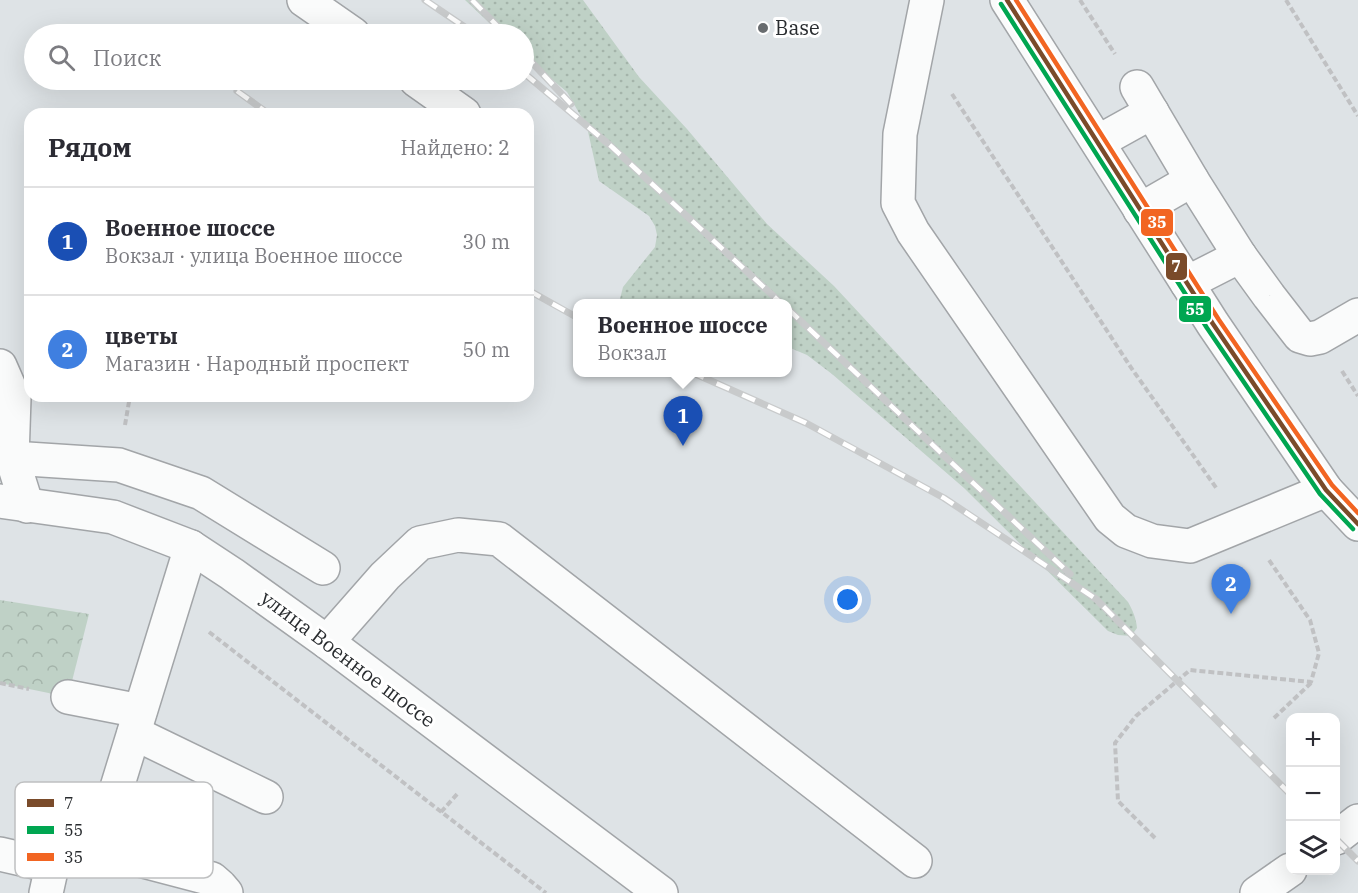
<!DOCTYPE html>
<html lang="ru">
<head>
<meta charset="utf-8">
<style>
  body { margin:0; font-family:"IBM Plex Serif",serif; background:#f7f7f7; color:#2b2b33 }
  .controls { position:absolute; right:18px; bottom:18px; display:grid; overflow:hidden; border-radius:12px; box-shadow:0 6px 24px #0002 }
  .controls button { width:54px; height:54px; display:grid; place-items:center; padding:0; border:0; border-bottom:2px solid #e1e1e2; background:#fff; color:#2b2b33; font:30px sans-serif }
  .you { position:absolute; left:848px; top:600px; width:21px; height:21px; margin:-15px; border:4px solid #fff; border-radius:50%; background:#1a73e8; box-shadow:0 0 0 9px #1a73e833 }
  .badge { display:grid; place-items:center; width:39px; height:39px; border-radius:50%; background:#686c6f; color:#fff; font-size:20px; font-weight:700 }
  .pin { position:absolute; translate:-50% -50px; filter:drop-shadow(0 2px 3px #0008) }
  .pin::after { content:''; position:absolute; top:32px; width:21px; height:18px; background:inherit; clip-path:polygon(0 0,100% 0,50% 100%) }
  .popup { position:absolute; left:573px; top:299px; width:219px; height:78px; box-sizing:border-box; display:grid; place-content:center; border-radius:12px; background:#fff; filter:drop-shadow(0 2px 4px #0005); font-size:20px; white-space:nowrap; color:#7c7c81 }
  .popup b { font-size:22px; color:#2b2b33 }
  .popup::after { content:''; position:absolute; left:50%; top:100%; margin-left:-12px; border:12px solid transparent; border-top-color:#fff }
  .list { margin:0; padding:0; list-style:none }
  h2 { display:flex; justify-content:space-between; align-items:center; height:78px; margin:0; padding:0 24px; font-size:26px }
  h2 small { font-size:20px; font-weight:400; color:#7c7c81 }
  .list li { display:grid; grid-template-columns:39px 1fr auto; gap:18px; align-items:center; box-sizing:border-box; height:108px; padding:0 24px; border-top:2px solid #e1e1e2 }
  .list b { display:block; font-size:22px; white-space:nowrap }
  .list p { margin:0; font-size:20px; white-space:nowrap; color:#7c7c81 }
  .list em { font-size:20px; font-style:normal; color:#7c7c81 }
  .icon { flex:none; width:33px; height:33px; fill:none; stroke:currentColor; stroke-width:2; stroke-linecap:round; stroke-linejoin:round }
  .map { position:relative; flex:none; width:1358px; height:893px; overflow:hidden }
  .search { position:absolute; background:#fff; box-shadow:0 6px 24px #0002; left:24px; top:24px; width:510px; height:66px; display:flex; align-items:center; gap:15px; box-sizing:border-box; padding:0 21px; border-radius:33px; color:#7c7c81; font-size:22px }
  .panel { position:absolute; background:#fff; box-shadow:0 6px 24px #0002; left:24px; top:108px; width:510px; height:294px; border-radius:18px }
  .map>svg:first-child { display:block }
  .grass { fill:url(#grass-dots) }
  .forest { fill:url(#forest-crowns) }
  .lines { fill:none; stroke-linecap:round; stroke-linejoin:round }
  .minor-casing { stroke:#a2a5a8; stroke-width:36 }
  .major-casing { stroke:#a2a5a8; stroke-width:36 }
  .path { stroke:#c0c1c3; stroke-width:4; stroke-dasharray:6 3; stroke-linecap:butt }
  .minor { stroke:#fafbfb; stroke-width:33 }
  .major { stroke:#fafbfb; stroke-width:33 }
  .rail-casing { stroke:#c8cacb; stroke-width:7 }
  .rail { stroke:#fff; stroke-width:4.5; stroke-dasharray:14; stroke-linecap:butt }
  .bus-1-casing { stroke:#fff; stroke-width:9 }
  .bus-2-casing { stroke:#fff; stroke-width:9 }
  .bus-3-casing { stroke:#fff; stroke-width:9 }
  .bus-1 { stroke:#7a4b2a; stroke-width:4.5 }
  .bus-2 { stroke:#00a651; stroke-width:4.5 }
  .bus-3 { stroke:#f26522; stroke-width:4.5 }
  .poi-dot { fill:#686c6f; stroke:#fff; stroke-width:2 }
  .labels { text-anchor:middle; stroke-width:6; stroke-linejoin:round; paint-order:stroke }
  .poi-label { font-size:20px; fill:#292c2f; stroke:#fff; text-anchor:start }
  .street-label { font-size:20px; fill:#292c2f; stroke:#fff }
  .key { fill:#fff; stroke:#bfc0c1; stroke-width:1.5 }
  .key-label { font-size:16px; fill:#292c2f }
  .line-badge { stroke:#fff; stroke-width:2 }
  .badge-label { font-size:16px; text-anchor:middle; font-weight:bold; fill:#fff }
</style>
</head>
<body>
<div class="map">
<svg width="1358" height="893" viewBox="0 0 1358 893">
  <defs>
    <pattern id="grass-dots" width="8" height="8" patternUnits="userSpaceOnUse" patternTransform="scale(1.5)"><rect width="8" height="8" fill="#bfd1c6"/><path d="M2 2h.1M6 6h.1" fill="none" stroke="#a4b4aa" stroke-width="1.8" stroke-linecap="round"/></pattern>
    <pattern id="forest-crowns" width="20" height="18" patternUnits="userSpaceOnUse" patternTransform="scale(1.5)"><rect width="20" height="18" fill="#bfd1c6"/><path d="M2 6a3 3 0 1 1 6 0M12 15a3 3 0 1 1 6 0" fill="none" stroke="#a4b4aa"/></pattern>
  </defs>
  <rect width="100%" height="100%" fill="#dee3e6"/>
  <path class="grass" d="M465 0H583L639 77 687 129 767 224 834 286 1128 602C1133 611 1136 618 1137 628L1131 636 1118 635 1108 631 964 488 832 374 807 355 788 347V304L619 303 623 287 655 247 657 235 655 226 649 216 599 181 587 127 567 92 524 56V34H501Z"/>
  <path class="forest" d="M0 600 89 614 68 697 0 683Z"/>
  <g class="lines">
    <defs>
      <g id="minor">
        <path d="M304 0 353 34"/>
        <path d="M927 0 900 134 898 203 913 232 1110 518 1126 531 1152 541 1190 546 1326 490"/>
        <path d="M416 80 464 114"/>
        <path d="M1137 87 1192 180 1240 256 1269 296 1300 336 1310 339 1320 337 1358 315"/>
        <path d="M1098 142 1152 112"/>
        <path d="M1140 210 1192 180"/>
        <path d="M1187 283 1240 256"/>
        <path d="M0 366 14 398 12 458 27 506"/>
        <path d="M12 458 119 465 201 493 323 568"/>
        <path d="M327 642 385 576 420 543 458 535 499 539 915 861"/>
        <path d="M68 697 140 711"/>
        <path d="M134 733 266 797"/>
        <path d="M98 849 212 879 220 886 226 893"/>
        <path d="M0 854 52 866"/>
        <path d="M46 893 52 866 57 860 75 849H98L191 547"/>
      </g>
      <g id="major">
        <path d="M1007 0 1213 324 1326 490 1358 524"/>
        <path d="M0 501 113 517 191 547 232 574 327 642 661 893"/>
        <path d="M1336 838 1358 821"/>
        <path d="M1257 893 1290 870"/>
      </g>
    </defs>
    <use href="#minor" class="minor-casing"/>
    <use href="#major" class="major-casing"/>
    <g class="path">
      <path d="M1080 0 1115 54"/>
      <path d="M1286 0 1358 116"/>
      <path d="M952 94 1132 369 1217 489"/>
      <path d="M1342 371 1358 396"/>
      <path d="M125 425 130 396"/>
      <path d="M209 632 546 893"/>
      <path d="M0 683 29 689"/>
      <path d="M1274 718 1311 683"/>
      <path d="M441 812 459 792"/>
      <path d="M1155 838 1118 801 1115 743 1136 716 1190 670 1311 682 1319 653 1310 620 1269 560"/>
    </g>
    <use href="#minor" class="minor"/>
    <use href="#major" class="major"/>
    <defs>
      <g id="rail">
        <path d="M425 0 475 34"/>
        <path d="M472 0 505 34"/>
        <path d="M524 54 571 104"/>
        <path d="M524 73 612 147 782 304"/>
        <path d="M237 91 269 114"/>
        <path d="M528 290 578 318"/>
        <path d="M788 309 1070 574"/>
        <path d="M691 372 806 423 944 498 1096 599 1290 794"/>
        <path d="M1336 839 1358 861"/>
      </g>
    </defs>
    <use href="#rail" class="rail-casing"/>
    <use href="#rail" class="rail"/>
    <defs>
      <path id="bus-1" d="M1007 0 1213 324 1326 490 1358 524"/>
      <path id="bus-2" d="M1001 4 1207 328 1320 494 1353 529"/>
      <path id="bus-3" d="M1016 0 1219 320 1332 485 1358 513"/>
    </defs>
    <use href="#bus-1" class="bus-1-casing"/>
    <use href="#bus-2" class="bus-2-casing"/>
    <use href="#bus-3" class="bus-3-casing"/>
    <use href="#bus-1" class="bus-1"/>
    <use href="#bus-2" class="bus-2"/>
    <use href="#bus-3" class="bus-3"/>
  </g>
  <circle class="poi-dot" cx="763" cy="28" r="6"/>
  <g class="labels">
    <g class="poi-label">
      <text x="775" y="35">Base</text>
    </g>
    <g class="street-label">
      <text transform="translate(348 659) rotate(37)" y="7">улица Военное шоссе</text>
    </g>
  </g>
  <rect x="15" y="782" width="198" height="96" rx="9" class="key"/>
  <rect x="27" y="799" width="27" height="8" fill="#7a4b2a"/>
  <rect x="27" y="826" width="27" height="8" fill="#00a651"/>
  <rect x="27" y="853" width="27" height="8" fill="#f26522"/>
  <g class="key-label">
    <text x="64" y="809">7</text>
    <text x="64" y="836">55</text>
    <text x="64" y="863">35</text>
  </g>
  <g class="line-badge">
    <rect x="1140" y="208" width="34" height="29" rx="6" fill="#f26522"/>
    <rect x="1165" y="252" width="23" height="29" rx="6" fill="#7a4b2a"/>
    <rect x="1178" y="295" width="34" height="28" rx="6" fill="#00a651"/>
  </g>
  <g class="badge-label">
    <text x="1157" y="228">35</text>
    <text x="1176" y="272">7</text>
    <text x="1195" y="315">55</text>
  </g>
</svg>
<div class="controls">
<button>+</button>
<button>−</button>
<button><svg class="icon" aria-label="layers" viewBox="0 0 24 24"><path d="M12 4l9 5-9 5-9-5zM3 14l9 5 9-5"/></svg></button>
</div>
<div class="you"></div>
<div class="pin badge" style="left:683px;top:446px;background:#1a4fb4">1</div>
<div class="popup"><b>Военное шоссе</b>Вокзал</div>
<div class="pin badge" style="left:1231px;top:614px;background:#3f7fe0">2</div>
<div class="search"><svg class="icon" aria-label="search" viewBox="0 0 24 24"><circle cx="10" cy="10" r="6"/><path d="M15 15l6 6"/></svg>Поиск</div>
<section class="panel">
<h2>Рядом<small>Найдено: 2</small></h2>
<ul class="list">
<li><span class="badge" style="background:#1a4fb4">1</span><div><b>Военное шоссе</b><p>Вокзал · улица Военное шоссе</p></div><em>30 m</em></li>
<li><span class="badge" style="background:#3f7fe0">2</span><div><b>цветы</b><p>Магазин · Народный проспект</p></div><em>50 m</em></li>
</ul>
</section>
</div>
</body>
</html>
